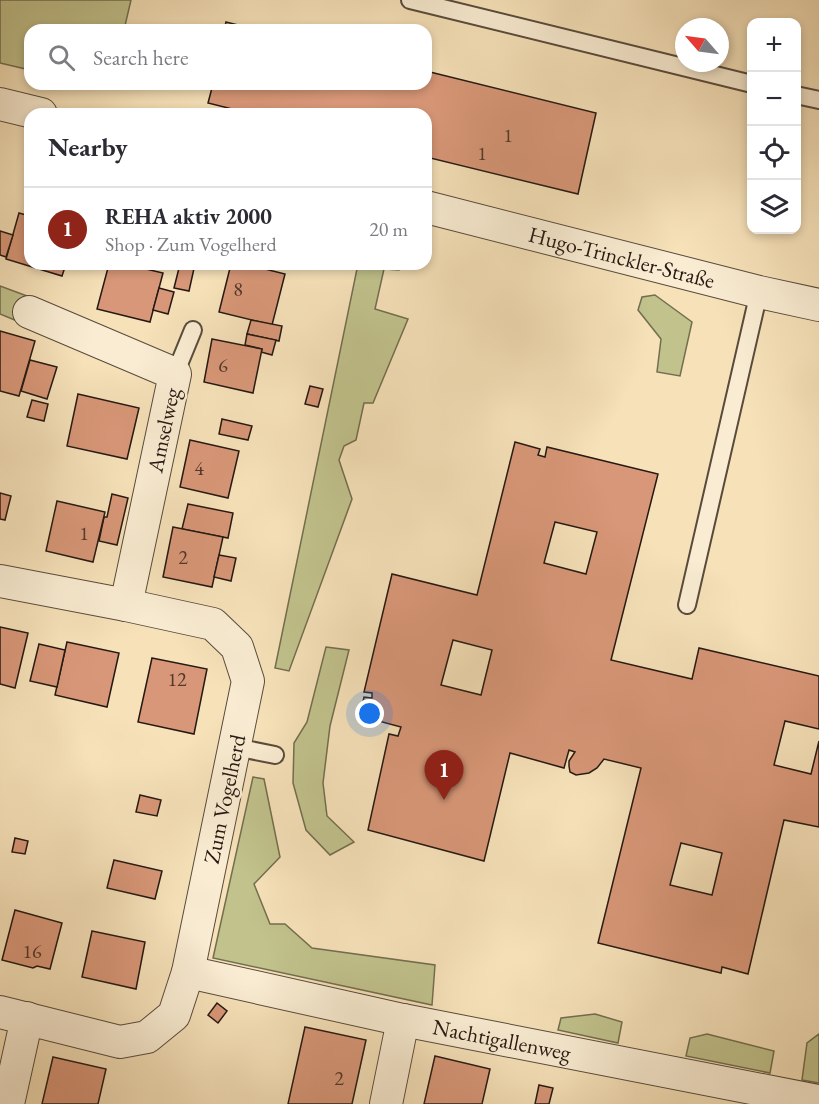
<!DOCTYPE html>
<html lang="en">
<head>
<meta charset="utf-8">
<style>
  body { margin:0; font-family:"EB Garamond",serif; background:#f2f2f3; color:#2b2b33 }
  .controls { position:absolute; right:18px; top:18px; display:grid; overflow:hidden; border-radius:12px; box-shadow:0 3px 9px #0003 }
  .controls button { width:54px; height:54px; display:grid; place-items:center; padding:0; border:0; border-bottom:2px solid #e1e1e2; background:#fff; color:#2b2b33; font:30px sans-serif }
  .compass { position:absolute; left:675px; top:18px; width:54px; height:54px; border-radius:50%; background:#fff; box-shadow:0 3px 9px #0003; rotate:298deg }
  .you { position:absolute; left:370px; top:714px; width:21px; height:21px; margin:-15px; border:4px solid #fff; border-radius:50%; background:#1a73e8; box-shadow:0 0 0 9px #1a73e833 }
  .badge { display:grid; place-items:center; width:39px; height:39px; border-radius:50%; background:#8f2418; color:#fff; font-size:20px; font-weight:700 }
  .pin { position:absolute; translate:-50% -50px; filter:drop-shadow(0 2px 3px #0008) }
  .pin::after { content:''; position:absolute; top:32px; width:21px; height:18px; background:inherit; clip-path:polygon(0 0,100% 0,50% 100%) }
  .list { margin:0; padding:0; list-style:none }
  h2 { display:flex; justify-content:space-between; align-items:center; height:78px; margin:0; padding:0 24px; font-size:26px }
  h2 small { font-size:20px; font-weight:400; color:#7c7c81 }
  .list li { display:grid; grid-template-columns:39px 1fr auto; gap:18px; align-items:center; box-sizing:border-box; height:84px; padding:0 24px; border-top:2px solid #e1e1e2 }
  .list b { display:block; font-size:22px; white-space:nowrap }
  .list p { margin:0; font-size:20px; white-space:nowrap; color:#7c7c81 }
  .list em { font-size:20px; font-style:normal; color:#7c7c81 }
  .icon { flex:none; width:33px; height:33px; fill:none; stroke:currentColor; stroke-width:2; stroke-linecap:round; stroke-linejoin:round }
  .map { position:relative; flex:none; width:819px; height:1104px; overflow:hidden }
  .search { position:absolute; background:#fff; box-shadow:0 3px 9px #0003; left:24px; top:24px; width:408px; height:66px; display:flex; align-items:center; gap:15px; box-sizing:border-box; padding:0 21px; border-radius:18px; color:#7c7c81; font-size:22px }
  .panel { position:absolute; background:#fff; box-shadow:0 3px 9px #0003; left:24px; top:108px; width:408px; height:162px; border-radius:18px }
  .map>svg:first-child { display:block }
  .green { fill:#c1c28c; stroke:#736e50; stroke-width:1.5 }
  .building { fill:#d89778; stroke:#251913; stroke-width:1.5; fill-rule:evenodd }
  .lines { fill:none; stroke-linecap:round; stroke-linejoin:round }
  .service-casing { stroke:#594b3c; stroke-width:20 }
  .minor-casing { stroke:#594b3c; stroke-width:34 }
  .service { stroke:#f9ecd2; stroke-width:16 }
  .minor { stroke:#f9ecd2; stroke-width:32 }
  .labels { text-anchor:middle; stroke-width:5; stroke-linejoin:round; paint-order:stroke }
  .number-label { font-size:20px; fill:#52382c }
  .street-label { font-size:22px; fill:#251913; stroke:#f9ecd2 }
</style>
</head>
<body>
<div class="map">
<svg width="819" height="1104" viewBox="0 0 819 1104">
  <rect width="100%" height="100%" fill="#f6e1b9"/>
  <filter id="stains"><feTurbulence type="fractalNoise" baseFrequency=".00333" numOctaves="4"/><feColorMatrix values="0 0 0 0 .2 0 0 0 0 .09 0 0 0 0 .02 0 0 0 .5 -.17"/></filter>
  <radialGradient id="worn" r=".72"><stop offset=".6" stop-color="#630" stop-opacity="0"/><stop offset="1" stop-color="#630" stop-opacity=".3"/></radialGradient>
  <g class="green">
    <path d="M0 0H131L124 30H30V70L0 63Z"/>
    <path d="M358 264H401L399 270 384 269 375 309 408 319 373 403H364L356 440 344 446 339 460 352 499 289 671 275 668Z"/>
    <path d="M0 286 27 296 17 321 0 314Z"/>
    <path d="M655 295 692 322 680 376 657 372 661 339 638 310 642 297Z"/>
    <path d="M326 647 349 650 330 726 323 783 327 816 354 842 330 855 306 830 293 783 294 743 307 722Z"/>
    <path d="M253 777 264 779 280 857 254 884 270 924H285L312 948 435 965 432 1005 213 958Z"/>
    <path d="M595 1014 622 1022 618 1043 558 1030 561 1018Z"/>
    <path d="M707 1034 774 1051 770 1073 686 1056 690 1038Z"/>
    <path d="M819 1034V1083L802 1080 807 1043Z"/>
  </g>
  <g class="building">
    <path d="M226 22 258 30H224Z"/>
    <path d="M426 71 596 113 578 194 426 157V114H252L208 103 213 84H426Z"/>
    <path d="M19 213 30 216V264H66L62 276 6 259Z"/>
    <path d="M0 231 13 235 6 257 0 255Z"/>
    <path d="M109 264H125L163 273 150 322 97 309Z"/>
    <path d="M180 264H195L189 291 174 288Z"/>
    <path d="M231 264H245L285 274 272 325 219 312Z"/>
    <path d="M159 288 174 292 168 314 153 310Z"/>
    <path d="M251 320 282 326 279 341 247 334Z"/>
    <path d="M0 331 35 341 19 396 0 391Z"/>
    <path d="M247 334 276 340 272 355 261 352 262 349 245 345Z"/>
    <path d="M212 339 262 349 253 393 204 382Z"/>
    <path d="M30 360 57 367 47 399 21 391Z"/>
    <path d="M310 386 323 389 318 407 305 404Z"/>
    <path d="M78 394 139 408 127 459 67 446Z"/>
    <path d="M32 400 48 404 44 421 27 417Z"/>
    <path d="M222 419 252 426 248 440 219 434Z"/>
    <path d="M190 440 239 451 228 498 180 487Z"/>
    <path d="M515 442 540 449 538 455 545 457 547 447 658 474 611 660 692 679 699 648 819 676V729L785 721 774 765 811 774 819 741V827L784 820 748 974 722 967 721 973 598 943 641 768 604 759 597 768 589 773 576 775 570 772 569 766V761L575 752 569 750 564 768 510 753 484 861 368 830 389 734 398 736 401 727 360 716 364 697 372 698V693L364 692 392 574 477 595ZM555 522 597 532 586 574 544 563ZM453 640 492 650 481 695 441 685ZM681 843 722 853 712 895 670 885Z"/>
    <path d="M0 493 11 496 5 520 0 519Z"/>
    <path d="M112 494 128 498 117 545 99 541 104 517H107Z"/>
    <path d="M57 501 105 512 93 562 46 551Z"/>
    <path d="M188 504 233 513 228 538 182 529Z"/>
    <path d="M173 527 223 537 212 587 163 577Z"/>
    <path d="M219 555 236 558 231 581 214 577Z"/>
    <path d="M0 627 28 633 15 688 0 684Z"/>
    <path d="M67 642 119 653 107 707 55 695Z"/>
    <path d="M39 644 65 650 57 687 30 681Z"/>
    <path d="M152 658 207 669 194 734 138 722Z"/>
    <path d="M140 795 161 800 157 816 136 812Z"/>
    <path d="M15 838 28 841 25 854 12 852Z"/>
    <path d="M114 860 162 871 155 899 107 888Z"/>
    <path d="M15 910 62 923 50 969 37 966 33 968 2 960Z"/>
    <path d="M92 931 145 942 136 989 82 977Z"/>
    <path d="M217 1003 227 1011 218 1023 208 1015Z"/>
    <path d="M305 1027 366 1040 352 1104H288Z"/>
    <path d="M435 1056 490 1069 482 1104H424Z"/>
    <path d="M53 1057 106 1069 98 1104H42Z"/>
    <path d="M539 1085 553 1088 549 1104H535Z"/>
  </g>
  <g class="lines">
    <defs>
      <g id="service">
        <path d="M410 0 752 84"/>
        <path d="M796 95 819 100"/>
        <path d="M175 374 193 330"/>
        <path d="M687 605 759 292"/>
        <path d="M235 747 275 755"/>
      </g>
      <g id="minor">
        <path d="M0 104 41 114"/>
        <path id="s1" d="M426 207 759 292 819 305"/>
        <path d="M29 312 175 374 126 605"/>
        <path d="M0 581 126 605 213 624 237 647 248 681 188 972 174 1015 147 1037 120 1042 0 1012"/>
        <path id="s2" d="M188 972 403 1020 818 1101"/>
        <path d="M8 1104 27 1018"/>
        <path d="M386 1104 403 1020"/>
      </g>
    </defs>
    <use href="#service" class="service-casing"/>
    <use href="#minor" class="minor-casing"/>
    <use href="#service" class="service"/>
    <use href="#minor" class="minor"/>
  </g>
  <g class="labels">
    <g class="number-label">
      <text x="508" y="142">1</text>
      <text x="482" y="160">1</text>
      <text x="238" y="296">8</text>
      <text x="223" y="372">6</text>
      <text x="199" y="475">4</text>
      <text x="84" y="540">1</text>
      <text x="183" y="564">2</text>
      <text x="177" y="686">12</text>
      <text x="32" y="958">16</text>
      <text x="339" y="1085">2</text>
    </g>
    <g class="street-label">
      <text dy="8" stroke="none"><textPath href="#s1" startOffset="202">Hugo-Trinckler-Straße</textPath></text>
      <text transform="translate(163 430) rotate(-78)" y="8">Amselweg</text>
      <text transform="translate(224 799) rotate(-78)" y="8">Zum Vogelherd</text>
      <text dy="8" stroke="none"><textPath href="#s2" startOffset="321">Nachtigallenweg</textPath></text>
    </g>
  </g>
  <rect width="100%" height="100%" filter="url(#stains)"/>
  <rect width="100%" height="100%" fill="url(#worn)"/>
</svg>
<div class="controls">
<button>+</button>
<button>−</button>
<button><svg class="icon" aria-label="locate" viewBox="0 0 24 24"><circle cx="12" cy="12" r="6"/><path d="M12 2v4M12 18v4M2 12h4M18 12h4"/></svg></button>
<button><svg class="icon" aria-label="layers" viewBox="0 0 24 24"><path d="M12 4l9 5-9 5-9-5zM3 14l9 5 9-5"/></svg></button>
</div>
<svg class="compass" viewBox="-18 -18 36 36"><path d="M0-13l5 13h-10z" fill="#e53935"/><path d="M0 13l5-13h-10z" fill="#7c7c81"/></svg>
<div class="you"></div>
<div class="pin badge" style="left:444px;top:800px">1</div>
<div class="search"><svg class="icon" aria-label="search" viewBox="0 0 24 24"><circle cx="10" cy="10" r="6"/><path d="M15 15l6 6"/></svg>Search here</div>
<section class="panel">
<h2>Nearby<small></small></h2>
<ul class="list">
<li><span class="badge">1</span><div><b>REHA aktiv 2000</b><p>Shop · Zum Vogelherd</p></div><em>20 m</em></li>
</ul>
</section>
</div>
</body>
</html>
